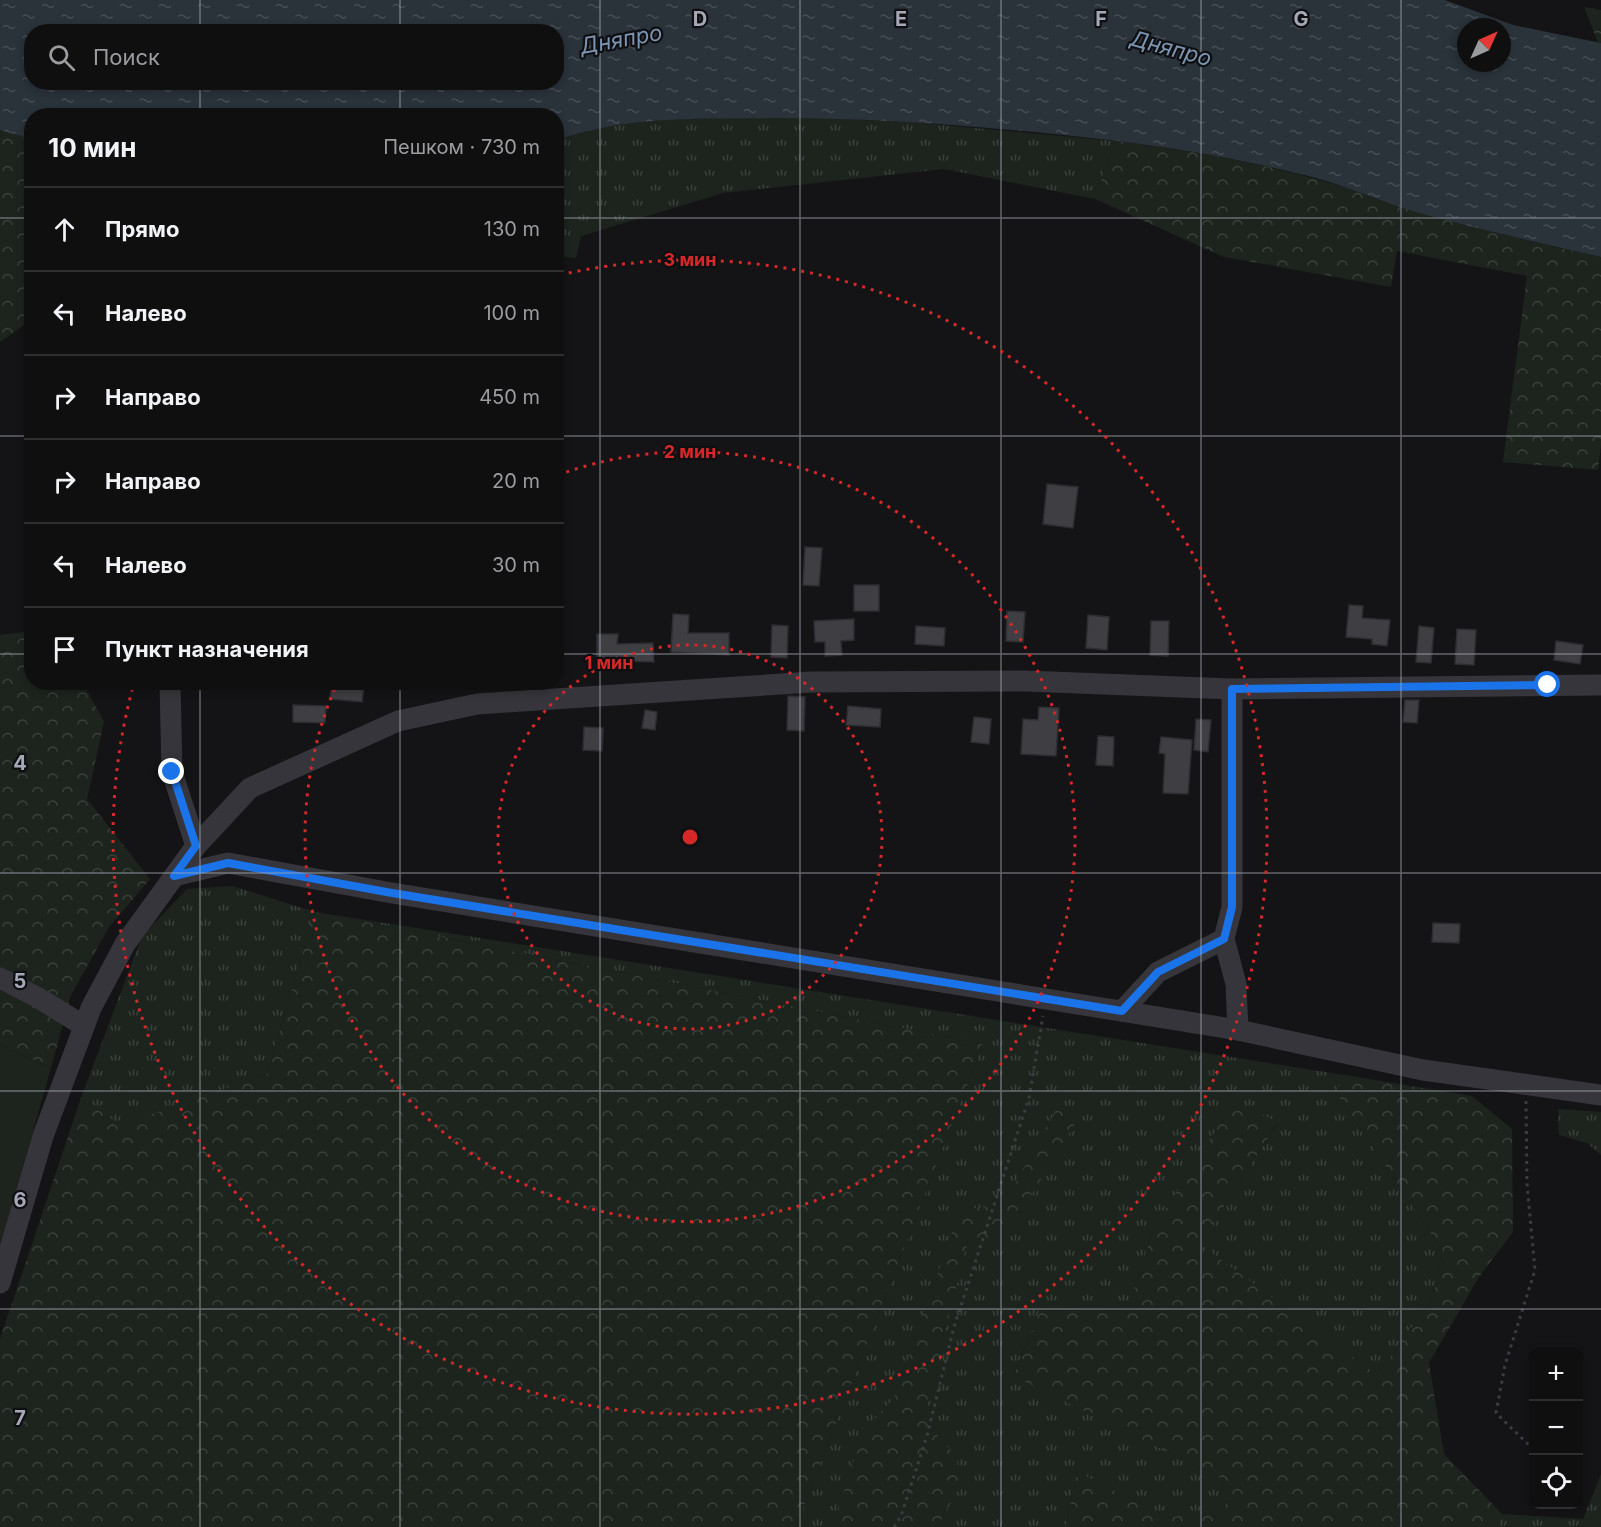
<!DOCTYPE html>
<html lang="ru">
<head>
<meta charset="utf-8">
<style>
  body { margin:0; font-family:Inter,sans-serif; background:#1d1d1e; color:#f1f3f6 }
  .controls { position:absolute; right:18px; bottom:18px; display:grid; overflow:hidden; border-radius:12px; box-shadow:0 3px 9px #0003 }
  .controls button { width:54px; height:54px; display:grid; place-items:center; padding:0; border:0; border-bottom:2px solid #2f2f30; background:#0f0f10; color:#f1f3f6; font:30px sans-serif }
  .compass { position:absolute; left:1457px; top:18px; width:54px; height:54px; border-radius:50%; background:#0f0f10; box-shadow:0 3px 9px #0003; rotate:45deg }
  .stop { position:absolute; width:18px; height:18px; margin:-14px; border:4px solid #1a73e8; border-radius:50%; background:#fff }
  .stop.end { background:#1a73e8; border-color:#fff; box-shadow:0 2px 6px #0008 }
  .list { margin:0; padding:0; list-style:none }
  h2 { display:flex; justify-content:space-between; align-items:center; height:78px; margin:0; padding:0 24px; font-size:26px }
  h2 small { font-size:20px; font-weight:400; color:#9b9c9f }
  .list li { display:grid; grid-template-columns:39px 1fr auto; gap:18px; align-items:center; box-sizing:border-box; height:84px; padding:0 24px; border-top:2px solid #2f2f30 }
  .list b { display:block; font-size:22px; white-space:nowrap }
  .list em { font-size:20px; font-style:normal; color:#9b9c9f }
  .icon { flex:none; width:33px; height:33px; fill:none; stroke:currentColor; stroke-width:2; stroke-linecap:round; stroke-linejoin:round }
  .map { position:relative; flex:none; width:1601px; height:1527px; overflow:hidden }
  .search { position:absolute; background:#0f0f10; box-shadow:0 3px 9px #0003; left:24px; top:24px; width:540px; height:66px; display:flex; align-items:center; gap:15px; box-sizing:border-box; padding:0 21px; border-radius:24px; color:#9b9c9f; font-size:22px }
  .panel { position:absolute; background:#0f0f10; box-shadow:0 3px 9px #0003; left:24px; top:108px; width:540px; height:582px; border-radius:24px }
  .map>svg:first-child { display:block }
  .grass { fill:url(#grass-tufts) }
  .forest { fill:url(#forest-crowns) }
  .garden { fill:#1c241d }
  .water { fill:url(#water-ripples); fill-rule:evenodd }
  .building { fill:#3e3e43; stroke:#2e2e32; stroke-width:1.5 }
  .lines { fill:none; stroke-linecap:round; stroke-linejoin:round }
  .path { stroke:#3b3c42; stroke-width:3; stroke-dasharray:3 4.5; stroke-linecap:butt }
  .minor { stroke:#35353b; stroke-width:21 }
  .route { stroke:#1a73e8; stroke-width:8 }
  .grid { fill:none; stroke:#a5a9b7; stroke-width:1.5; stroke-opacity:0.55 }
  .ring { fill:none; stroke:#d62828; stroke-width:3; stroke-dasharray:3 6 }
  .labels { text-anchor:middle; stroke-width:4.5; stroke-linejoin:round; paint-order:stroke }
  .water-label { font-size:22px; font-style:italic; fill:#7b95b3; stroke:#0f0f11 }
  .grid-label { font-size:20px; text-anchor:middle; font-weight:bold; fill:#a5a9b7; stroke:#0f0f11; stroke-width:4.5; stroke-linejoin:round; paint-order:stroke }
  .centre { fill:#d62828; stroke:#0f0f11; stroke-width:3 }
  .ring-label { font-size:18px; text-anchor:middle; font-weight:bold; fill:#d62828; stroke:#0f0f11; stroke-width:4.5; stroke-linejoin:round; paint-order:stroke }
</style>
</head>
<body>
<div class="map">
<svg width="1601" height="1527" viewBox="0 0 1601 1527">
  <defs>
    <pattern id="grass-tufts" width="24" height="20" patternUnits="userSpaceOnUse" patternTransform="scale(1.5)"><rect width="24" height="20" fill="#1c241d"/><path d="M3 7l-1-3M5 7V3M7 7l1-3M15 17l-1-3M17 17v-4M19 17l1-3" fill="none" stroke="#3a413c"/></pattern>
    <pattern id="forest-crowns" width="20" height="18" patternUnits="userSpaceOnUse" patternTransform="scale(1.5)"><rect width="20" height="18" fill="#1c241d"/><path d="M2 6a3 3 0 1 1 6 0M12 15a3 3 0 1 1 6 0" fill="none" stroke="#3a413c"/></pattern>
    <pattern id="water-ripples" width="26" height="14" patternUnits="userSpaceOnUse" patternTransform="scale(1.5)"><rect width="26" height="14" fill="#2a323a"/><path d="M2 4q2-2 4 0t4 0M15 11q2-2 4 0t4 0" fill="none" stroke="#464d54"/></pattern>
  </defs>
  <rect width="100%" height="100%" fill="#141416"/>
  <g class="grass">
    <path d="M817 118 910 122 1115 141 1095 199 944 169 723 193 581 236 576 258 557 256V140C635 112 735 119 817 118Z"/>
    <path d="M233 886 315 912 1345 1075 1336 1093 1442 1250 1433 1298 1377 1375 1199 1244 1278 1123 1154 1227 1128 1309 1040 1311 1013 1375 1221 1478 1227 1507 1170 1518 1077 1472 1066 1525 1069 1527H796L983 1044 315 912 267 1074 121 1126 81 1098 142 936 187 889Z"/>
    <path d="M1558 1109 1601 1112V1155L1587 1143 1559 1135Z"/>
    <path d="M1601 1474V1527H1498L1502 1514 1583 1519Z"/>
  </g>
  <g class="forest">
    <path d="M1584 7 1601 10V43L1598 42Z"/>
    <path d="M0 130 32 139 31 320 0 342Z"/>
    <path d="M1115 141C1189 150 1262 163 1334 184 1360 191 1385 203 1411 210 1474 228 1537 243 1601 257V445L1598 470 1503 462 1527 276 1397 251 1391 287 1224 257 1095 199Z"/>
    <path d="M31 631 32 682 83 683 104 722 87 799 150 879 109 927 71 995 51 1068 0 1045V635Z"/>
    <path d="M315 912 983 1044 796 1527H0V1339L81 1098 121 1125 267 1074Z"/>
    <path d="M1345 1075 1472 1096 1512 1129 1513 1232 1479 1277 1429 1363 1444 1454 1502 1514 1498 1527H1069L1066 1525 1077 1472 1170 1518 1226 1506 1221 1478 1013 1376 1040 1311 1128 1309 1154 1227 1234 1102 1278 1122 1200 1244 1377 1375 1433 1298 1442 1250 1336 1093Z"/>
    <path d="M1057 1108 1078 1119 1000 1246 967 1245 923 1419 954 1454 964 1480 937 1527H833L863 1431 894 1398 960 1210 1004 1204Z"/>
  </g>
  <path class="garden" d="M0 1045 51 1068 0 1247Z"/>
  <path class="water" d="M0 0H1445L1513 25 1601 43V257C1537 242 1472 228 1409 210 1385 202 1362 193 1339 185 1312 176 1283 170 1256 164 1183 148 1108 139 1034 132 949 124 864 118 778 118 705 119 626 115 557 140L556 116H32L31 139 0 130ZM1466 27H1502V63H1466ZM32 32H556V82H32Z"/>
  <g class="building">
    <path d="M1047 484 1078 487 1073 528 1043 524Z"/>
    <path d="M805 547 822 548 819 586 803 585Z"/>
    <rect x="854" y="585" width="25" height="26"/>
    <path d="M1349 605 1363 606 1362 618 1390 620 1387 646 1372 644V639L1346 637Z"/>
    <path d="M1007 611 1025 612 1023 642 1006 641Z"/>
    <path d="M673 614 689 615 688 633H729V655L671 652Z"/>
    <path d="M1088 615 1109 617 1107 650 1086 648Z"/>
    <path d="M854 619V640L841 641 842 655 825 656V642H815L814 621Z"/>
    <path d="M1151 621H1169L1168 656 1150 655Z"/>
    <path d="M772 625 788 626 787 658 771 657Z"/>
    <path d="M916 626 945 628 944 646 915 644Z"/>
    <path d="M1419 626 1434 628 1431 663 1416 662Z"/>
    <path d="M1457 629 1476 630 1474 665 1455 664Z"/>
    <path d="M597 634H618L617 644 653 643 654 662 597 660Z"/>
    <path d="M1556 641 1583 645 1580 664 1554 660Z"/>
    <path d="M332 683 364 686 362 702 330 699Z"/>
    <path d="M788 696 805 697 804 731 787 730Z"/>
    <path d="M1405 700H1419L1417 723 1403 722Z"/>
    <path d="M293 705 326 706 325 723 293 722Z"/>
    <path d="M848 706 881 709 880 727 846 725Z"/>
    <path d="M1039 707 1059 708 1056 756 1021 754 1023 719 1038 720Z"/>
    <path d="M645 710 657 712 655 730 642 728Z"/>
    <path d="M974 717 991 719 989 744 971 742Z"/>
    <path d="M1196 719 1211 720 1208 752 1194 750Z"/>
    <path d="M584 727 603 728 602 751 583 750Z"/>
    <path d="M1098 736 1114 737 1113 766 1096 765Z"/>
    <path d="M1161 737 1192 740 1188 794 1163 793 1165 754 1159 753Z"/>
    <path d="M1433 923 1460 924 1459 943 1432 942Z"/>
  </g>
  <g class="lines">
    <g class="path">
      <path d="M1526 1101 1527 1184 1535 1270 1505 1365 1496 1413 1534 1450"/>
      <path d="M894 1527 901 1516 927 1436 954 1327 1029 1098 1043 1016"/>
    </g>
    <g class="minor">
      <path d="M170 682 172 772 196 846"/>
      <path d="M1232 689V907L1224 939 1236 984 1238 1030"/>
      <path d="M174 876 228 863 392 893 1238 1030 1423 1070 1601 1095"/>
      <path d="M0 978 37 997 84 1026"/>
      <path d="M1122 1011 1158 972 1224 939"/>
      <path d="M0 1283 43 1136 91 1008 125 944 196 846 250 788 398 721 477 704 812 682 1025 681 1232 689 1601 685"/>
    </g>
  </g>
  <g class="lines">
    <path class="route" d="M172 772 196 846 174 876 228 863 392 893 1122 1011 1158 972 1224 939 1232 907V689L1548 685"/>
  </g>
  <path class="grid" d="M200 0V32M400 0V32M600 0V1527M800 0V1527M1001 0V1527M1201 0V1527M1401 0V1527M200 82V116M400 82V116M0 218H32M556 218H1601M0 436H32M556 436H1601M0 654H32M556 654H1601M200 682V1527M400 682V1527M0 873H1601M0 1091H1601M0 1309H1601"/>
  <g class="ring">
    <circle cx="690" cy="837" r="192"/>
    <path d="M558 475A385 385 0 1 1 337 683"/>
    <path d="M560 275A577 577 0 1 1 134 683"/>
  </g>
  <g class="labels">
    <g class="water-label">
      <text transform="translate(621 39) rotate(-10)" y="8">Дняпро</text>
      <text transform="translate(1171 48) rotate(15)" y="8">Дняпро</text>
    </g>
  </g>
  <g class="grid-label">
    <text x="700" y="26">D</text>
    <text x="901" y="26">E</text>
    <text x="1101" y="26">F</text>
    <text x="1301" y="26">G</text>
    <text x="20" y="770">4</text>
    <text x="20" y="988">5</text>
    <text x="20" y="1207">6</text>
    <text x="20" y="1425">7</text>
  </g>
  <circle cx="690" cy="837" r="9" class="centre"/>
  <g class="ring-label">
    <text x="690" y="266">3 мин</text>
    <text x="690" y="458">2 мин</text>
    <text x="609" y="669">1 мин</text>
  </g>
</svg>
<div class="controls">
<button>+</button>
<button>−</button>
<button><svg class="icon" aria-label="locate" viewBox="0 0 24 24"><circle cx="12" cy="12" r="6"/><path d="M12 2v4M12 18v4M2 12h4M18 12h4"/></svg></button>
</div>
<svg class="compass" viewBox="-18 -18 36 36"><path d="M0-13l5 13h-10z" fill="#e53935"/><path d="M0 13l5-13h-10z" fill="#9b9c9f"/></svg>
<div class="stop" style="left:1548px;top:685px"></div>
<div class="stop end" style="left:172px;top:772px"></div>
<div class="search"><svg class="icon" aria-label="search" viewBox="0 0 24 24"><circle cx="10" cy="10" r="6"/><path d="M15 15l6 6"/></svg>Поиск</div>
<section class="panel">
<h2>10 мин<small>Пешком · 730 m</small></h2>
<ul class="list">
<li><svg class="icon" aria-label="ahead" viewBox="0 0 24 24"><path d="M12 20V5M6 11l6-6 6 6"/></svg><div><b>Прямо</b></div><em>130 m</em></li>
<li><svg class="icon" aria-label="left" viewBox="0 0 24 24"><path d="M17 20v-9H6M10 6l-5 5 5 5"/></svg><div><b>Налево</b></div><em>100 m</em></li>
<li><svg class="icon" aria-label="right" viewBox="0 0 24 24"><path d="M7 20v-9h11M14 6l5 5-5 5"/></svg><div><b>Направо</b></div><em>450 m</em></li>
<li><svg class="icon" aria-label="right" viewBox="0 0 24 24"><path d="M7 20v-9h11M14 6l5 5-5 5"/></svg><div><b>Направо</b></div><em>20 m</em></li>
<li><svg class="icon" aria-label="left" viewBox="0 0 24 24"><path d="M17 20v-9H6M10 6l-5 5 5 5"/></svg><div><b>Налево</b></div><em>30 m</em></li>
<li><svg class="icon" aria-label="arrive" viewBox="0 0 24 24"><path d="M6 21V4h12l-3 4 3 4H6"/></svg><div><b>Пункт назначения</b></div></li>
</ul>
</section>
</div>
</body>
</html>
